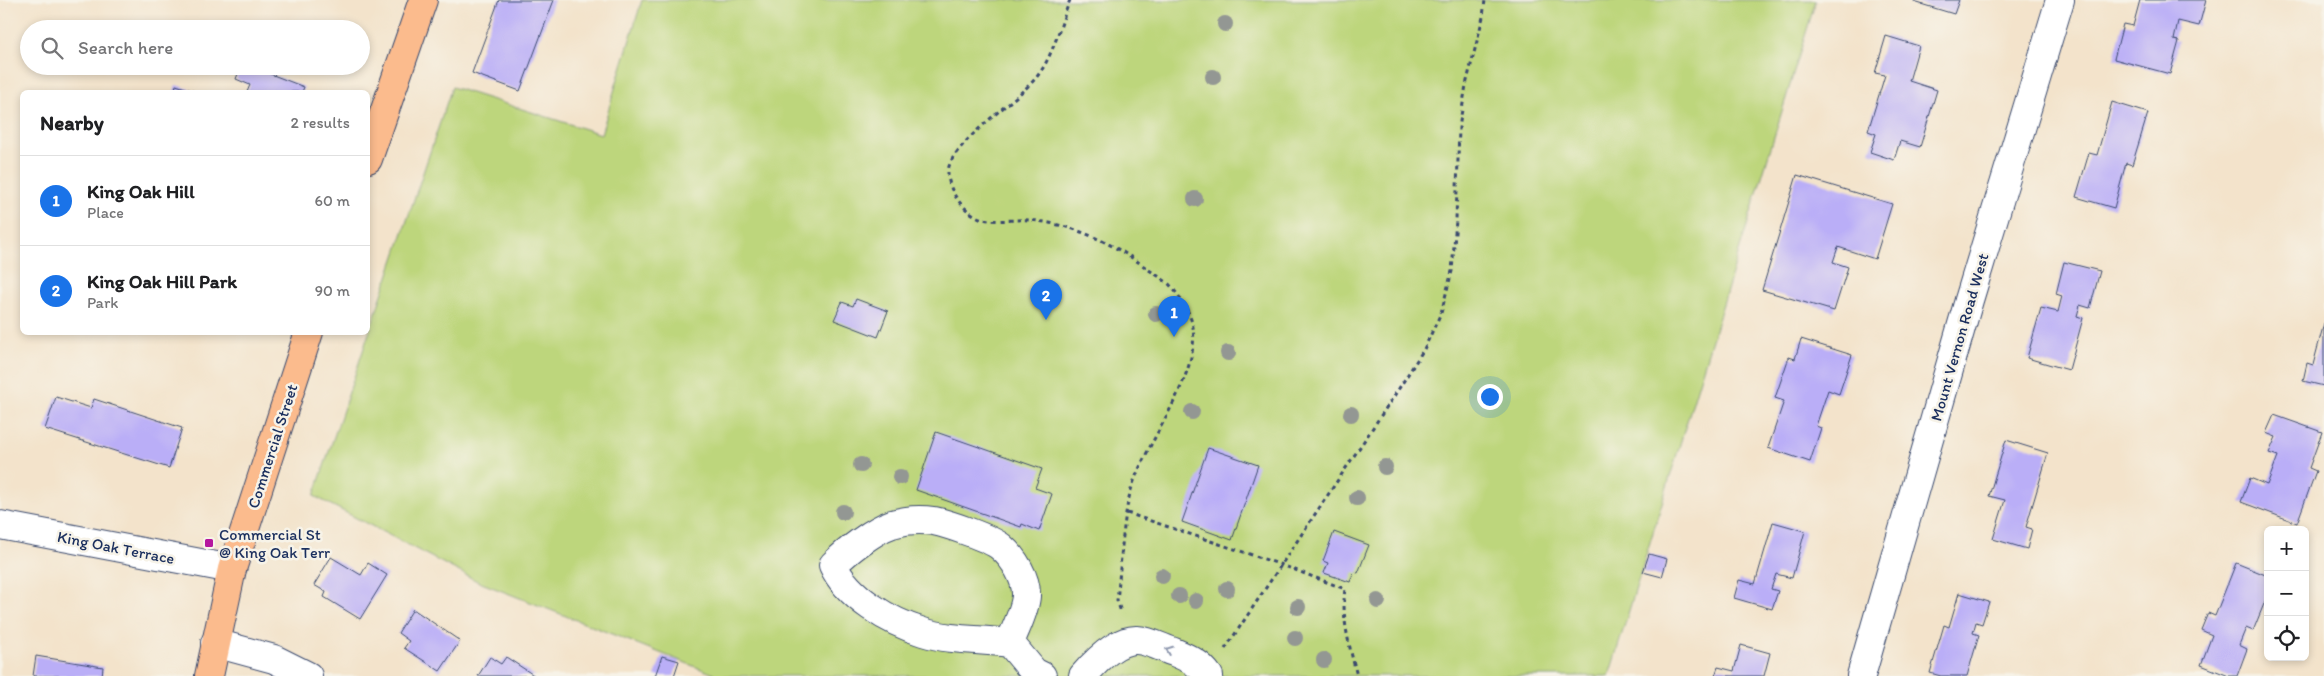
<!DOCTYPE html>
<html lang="en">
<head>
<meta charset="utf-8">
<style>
  body { margin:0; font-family:Itim,sans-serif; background:#f2f2f2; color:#202124 }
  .controls { position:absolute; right:15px; bottom:15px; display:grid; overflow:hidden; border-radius:8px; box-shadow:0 2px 8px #0003 }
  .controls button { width:45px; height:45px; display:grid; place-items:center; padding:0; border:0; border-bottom:1px solid #e0e0e0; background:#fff; color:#202124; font:25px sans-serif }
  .you { position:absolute; left:1489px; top:396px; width:18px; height:18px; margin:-12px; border:4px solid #fff; border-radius:50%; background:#1a73e8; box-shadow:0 0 0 8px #1a73e833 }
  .badge { display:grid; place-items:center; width:32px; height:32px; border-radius:50%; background:#1a73e8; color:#fff; font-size:16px; font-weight:700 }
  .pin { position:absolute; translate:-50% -41px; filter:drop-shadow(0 1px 2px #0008) }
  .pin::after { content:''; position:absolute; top:26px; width:18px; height:15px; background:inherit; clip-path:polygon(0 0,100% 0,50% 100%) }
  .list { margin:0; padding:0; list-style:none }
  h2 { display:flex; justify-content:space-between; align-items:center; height:65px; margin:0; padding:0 20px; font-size:21px }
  h2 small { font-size:16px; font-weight:400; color:#757577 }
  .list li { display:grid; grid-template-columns:32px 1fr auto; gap:15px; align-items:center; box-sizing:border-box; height:90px; padding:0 20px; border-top:1px solid #e0e0e0 }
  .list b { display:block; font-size:19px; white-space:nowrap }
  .list p { margin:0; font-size:16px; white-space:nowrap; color:#757577 }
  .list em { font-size:16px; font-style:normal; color:#757577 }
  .icon { flex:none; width:28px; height:28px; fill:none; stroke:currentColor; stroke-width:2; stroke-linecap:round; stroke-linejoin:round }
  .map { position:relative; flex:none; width:2324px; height:676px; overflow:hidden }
  .search { position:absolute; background:#fff; box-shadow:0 2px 8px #0003; left:20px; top:20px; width:350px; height:55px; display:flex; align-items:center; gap:12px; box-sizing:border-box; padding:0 18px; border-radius:28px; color:#757577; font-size:19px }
  .panel { position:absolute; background:#fff; box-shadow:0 2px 8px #0003; left:20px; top:90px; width:350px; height:245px; border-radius:8px }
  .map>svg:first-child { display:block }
  .green { fill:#bdd67b; stroke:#6c826c }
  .building { fill:#baaef7 }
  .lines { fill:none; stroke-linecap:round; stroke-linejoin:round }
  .minor-casing { stroke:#3b4a6e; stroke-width:30 }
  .major-casing { stroke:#3b4a6e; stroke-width:30 }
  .path { stroke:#3b4a6e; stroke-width:3; stroke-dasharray:4 4; stroke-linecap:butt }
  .minor { stroke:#fff; stroke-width:28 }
  .major { stroke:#fbbb8d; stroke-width:28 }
  .tree { fill:#939793 }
  .oneway { stroke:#8d97ae }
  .poi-dot { fill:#b5179e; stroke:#f7f3e8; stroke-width:2 }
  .labels { text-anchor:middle; stroke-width:5; stroke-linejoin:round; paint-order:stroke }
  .street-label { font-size:16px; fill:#1b2f5e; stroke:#f7f3e8 }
  .poi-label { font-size:16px; fill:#1b2f5e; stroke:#f7f3e8; text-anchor:start }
</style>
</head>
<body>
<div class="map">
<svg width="2324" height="676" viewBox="0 0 2324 676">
  <rect width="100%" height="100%" fill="#f7f3e8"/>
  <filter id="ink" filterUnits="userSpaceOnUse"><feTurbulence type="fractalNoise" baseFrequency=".02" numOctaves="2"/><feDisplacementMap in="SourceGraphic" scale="10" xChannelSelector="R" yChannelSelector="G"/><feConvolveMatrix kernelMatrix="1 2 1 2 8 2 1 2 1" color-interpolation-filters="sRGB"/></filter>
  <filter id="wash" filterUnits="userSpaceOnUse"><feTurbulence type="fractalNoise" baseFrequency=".0096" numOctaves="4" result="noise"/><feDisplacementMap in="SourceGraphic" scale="20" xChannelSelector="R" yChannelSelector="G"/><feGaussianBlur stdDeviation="1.12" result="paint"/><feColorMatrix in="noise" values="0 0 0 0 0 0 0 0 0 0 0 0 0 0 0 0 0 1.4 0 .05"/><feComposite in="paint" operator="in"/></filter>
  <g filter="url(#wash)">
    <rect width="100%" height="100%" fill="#f3e3cb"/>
    <path class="green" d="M642 0H1816L1609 676H719L479 582 314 496 452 87 601 134Z"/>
    <g id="blocks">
      <g class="building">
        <path d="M499 0H554L520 91 472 73Z"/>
        <path d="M1915 0H1959L1954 14 1914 2Z"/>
        <path d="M2140 0H2206L2199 26 2178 21 2174 40 2179 41 2170 74 2114 59 2123 24 2133 26Z"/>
        <path d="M1886 36 1919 46 1909 81 1937 90 1920 147 1900 141 1894 160 1870 152 1876 134 1868 131 1885 75 1875 73Z"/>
        <path d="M241 66H250L304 87 302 92H247L250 85 236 79Z"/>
        <path d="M176 85 198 92H174Z"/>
        <path d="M2112 102 2148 113 2132 165 2126 163 2114 208 2076 197 2089 153 2097 155Z"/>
        <path d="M1797 175 1892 204 1875 259 1838 247 1833 262 1848 267 1834 311 1762 290Z"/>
        <path d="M2064 262 2100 271 2090 308 2080 305 2077 316 2083 318 2069 370 2027 358 2041 308 2058 312 2062 296 2056 294Z"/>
        <path d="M856 299 888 311 878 337 834 320 842 302 853 306Z"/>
        <path d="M2324 323V386L2303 381 2307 363 2313 365Z"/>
        <path d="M1801 339 1852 355 1839 394 1828 390 1816 426 1821 428 1810 462 1768 448 1784 401 1775 398 1789 357 1795 359Z"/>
        <path d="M56 397 91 408 94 399 182 428 169 468 45 429Z"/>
        <path d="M2274 415 2322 432 2309 468 2316 471 2297 523 2241 502 2250 478 2267 485 2278 456 2269 453 2276 437 2266 433Z"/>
        <path d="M936 432 1042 469 1035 488 1052 494 1039 531 1022 524 1021 527 916 490Z"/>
        <path d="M2006 440 2048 453 2026 527 2032 529 2027 549 1993 539 2005 500 1989 496Z"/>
        <path d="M1208 448 1258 465 1232 540 1182 522Z"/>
        <path d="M1773 522 1805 531 1792 578 1776 574 1771 589 1778 591 1772 609 1734 598 1739 580 1755 584Z"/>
        <path d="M1334 532 1369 545 1358 573 1354 572 1350 582 1324 573 1328 563 1323 561Z"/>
        <path d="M1649 554 1667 559 1662 577 1643 572Z"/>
        <path d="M331 557 361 575 368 563 387 575 360 619 324 597 326 592 314 585Z"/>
        <path d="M2236 563 2268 576V594L2253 631 2246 628 2239 645 2247 649 2237 676H2229L2201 665 2212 635 2201 630 2208 613 2215 616Z"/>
        <path d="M1959 593 1989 602 1982 624 1976 622 1973 633 1979 635 1967 676H1941L1930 673 1944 625 1949 627Z"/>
        <path d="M413 609 460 641 440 671 404 648 409 641 398 633Z"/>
        <path d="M1741 645 1770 653 1764 676H1715L1718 667 1734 671Z"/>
        <path d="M36 656 103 667 102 676H33Z"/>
        <path d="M662 656 679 661 674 676H655Z"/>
        <path d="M490 657 501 664 506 657 535 676H478Z"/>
      </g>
    </g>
  </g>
  <g filter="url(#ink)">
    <use href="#blocks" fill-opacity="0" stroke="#3b4a6e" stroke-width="1"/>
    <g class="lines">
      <defs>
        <g id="minor">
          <path d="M0 525 232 569"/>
          <path d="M215 643 274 659 308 676"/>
          <path d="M1010 643C1015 629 1025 611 1026 596 1027 579 1014 558 1001 547 990 538 948 524 934 521 920 519 905 520 892 524 874 530 847 551 833 565 847 597 890 622 923 632 951 641 981 639 1010 643L1034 672 1042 676"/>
          <path d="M1083 676C1095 662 1117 639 1137 640 1150 641 1162 648 1174 652 1188 658 1200 663 1209 676"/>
          <path d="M1861 676 1969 300 2060 0"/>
        </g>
        <g id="major">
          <path d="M368 159 423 0"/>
          <path d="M209 676 232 569 309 332"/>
        </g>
      </defs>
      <use href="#minor" class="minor-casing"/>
      <use href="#major" class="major-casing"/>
      <g class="path">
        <path d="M1070 0C1060 25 1053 58 1035 79 1016 101 947 146 948 173 948 191 963 211 980 218 994 223 1014 219 1029 220 1073 224 1114 243 1149 270 1155 274 1163 279 1169 284 1179 295 1190 311 1193 327 1200 378 1145 442 1131 490 1122 521 1121 567 1117 600L1121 612"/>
        <path d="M1127 513 1282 565 1345 589C1341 618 1350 648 1357 676"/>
        <path d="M1225 649 1398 390 1424 349 1441 313 1452 271 1456 220 1459 128 1466 85 1483 17 1485 0"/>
      </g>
      <use href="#minor" class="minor"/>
      <use href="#major" class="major"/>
    </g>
    <g class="tree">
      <circle cx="1225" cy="24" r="8"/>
      <circle cx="1213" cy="77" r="8"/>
      <circle cx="1195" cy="199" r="8"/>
      <circle cx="1156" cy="314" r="8"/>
      <circle cx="1228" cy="353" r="8"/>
      <circle cx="1192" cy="412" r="8"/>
      <circle cx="1351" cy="414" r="8"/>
      <circle cx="861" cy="465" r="8"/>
      <circle cx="1385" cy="467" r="8"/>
      <circle cx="900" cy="477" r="8"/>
      <circle cx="1357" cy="498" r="8"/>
      <circle cx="843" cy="512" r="8"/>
      <circle cx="1162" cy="576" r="8"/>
      <circle cx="1227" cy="589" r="8"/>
      <circle cx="1179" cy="596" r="8"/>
      <circle cx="1196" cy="601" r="8"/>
      <circle cx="1378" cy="601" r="8"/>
      <circle cx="1298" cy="607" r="8"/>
      <circle cx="1295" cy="638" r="8"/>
      <circle cx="1324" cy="660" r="8"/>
    </g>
    <defs><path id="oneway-chevron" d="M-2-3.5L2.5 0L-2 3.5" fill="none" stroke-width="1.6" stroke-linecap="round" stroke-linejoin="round" transform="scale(1.25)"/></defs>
    <use class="oneway" href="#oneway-chevron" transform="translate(1169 650) rotate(-159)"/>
  </g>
  <rect class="poi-dot" x="204" y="538" width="10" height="10" rx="2.5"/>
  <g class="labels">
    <g class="street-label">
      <text transform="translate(1959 337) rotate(-74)" y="6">Mount Vernon Road West</text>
      <text transform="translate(272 446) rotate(-72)" y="6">Commercial Street</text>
      <text transform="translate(116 547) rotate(11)" y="6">King Oak Terrace</text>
    </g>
    <g class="poi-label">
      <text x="219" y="540">Commercial St<tspan x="219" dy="18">@ King Oak Terr</tspan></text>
    </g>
  </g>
</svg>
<div class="controls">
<button>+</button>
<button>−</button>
<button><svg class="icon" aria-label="locate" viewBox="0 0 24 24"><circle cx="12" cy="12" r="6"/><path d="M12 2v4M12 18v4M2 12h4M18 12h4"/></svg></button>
</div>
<div class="you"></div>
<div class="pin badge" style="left:1174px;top:337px">1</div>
<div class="pin badge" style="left:1046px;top:320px">2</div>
<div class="search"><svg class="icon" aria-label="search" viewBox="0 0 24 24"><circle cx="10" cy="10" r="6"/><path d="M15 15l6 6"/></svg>Search here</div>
<section class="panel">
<h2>Nearby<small>2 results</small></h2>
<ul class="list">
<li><span class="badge">1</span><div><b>King Oak Hill</b><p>Place</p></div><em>60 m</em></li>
<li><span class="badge">2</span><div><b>King Oak Hill Park</b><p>Park</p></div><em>90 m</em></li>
</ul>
</section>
</div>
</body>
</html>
